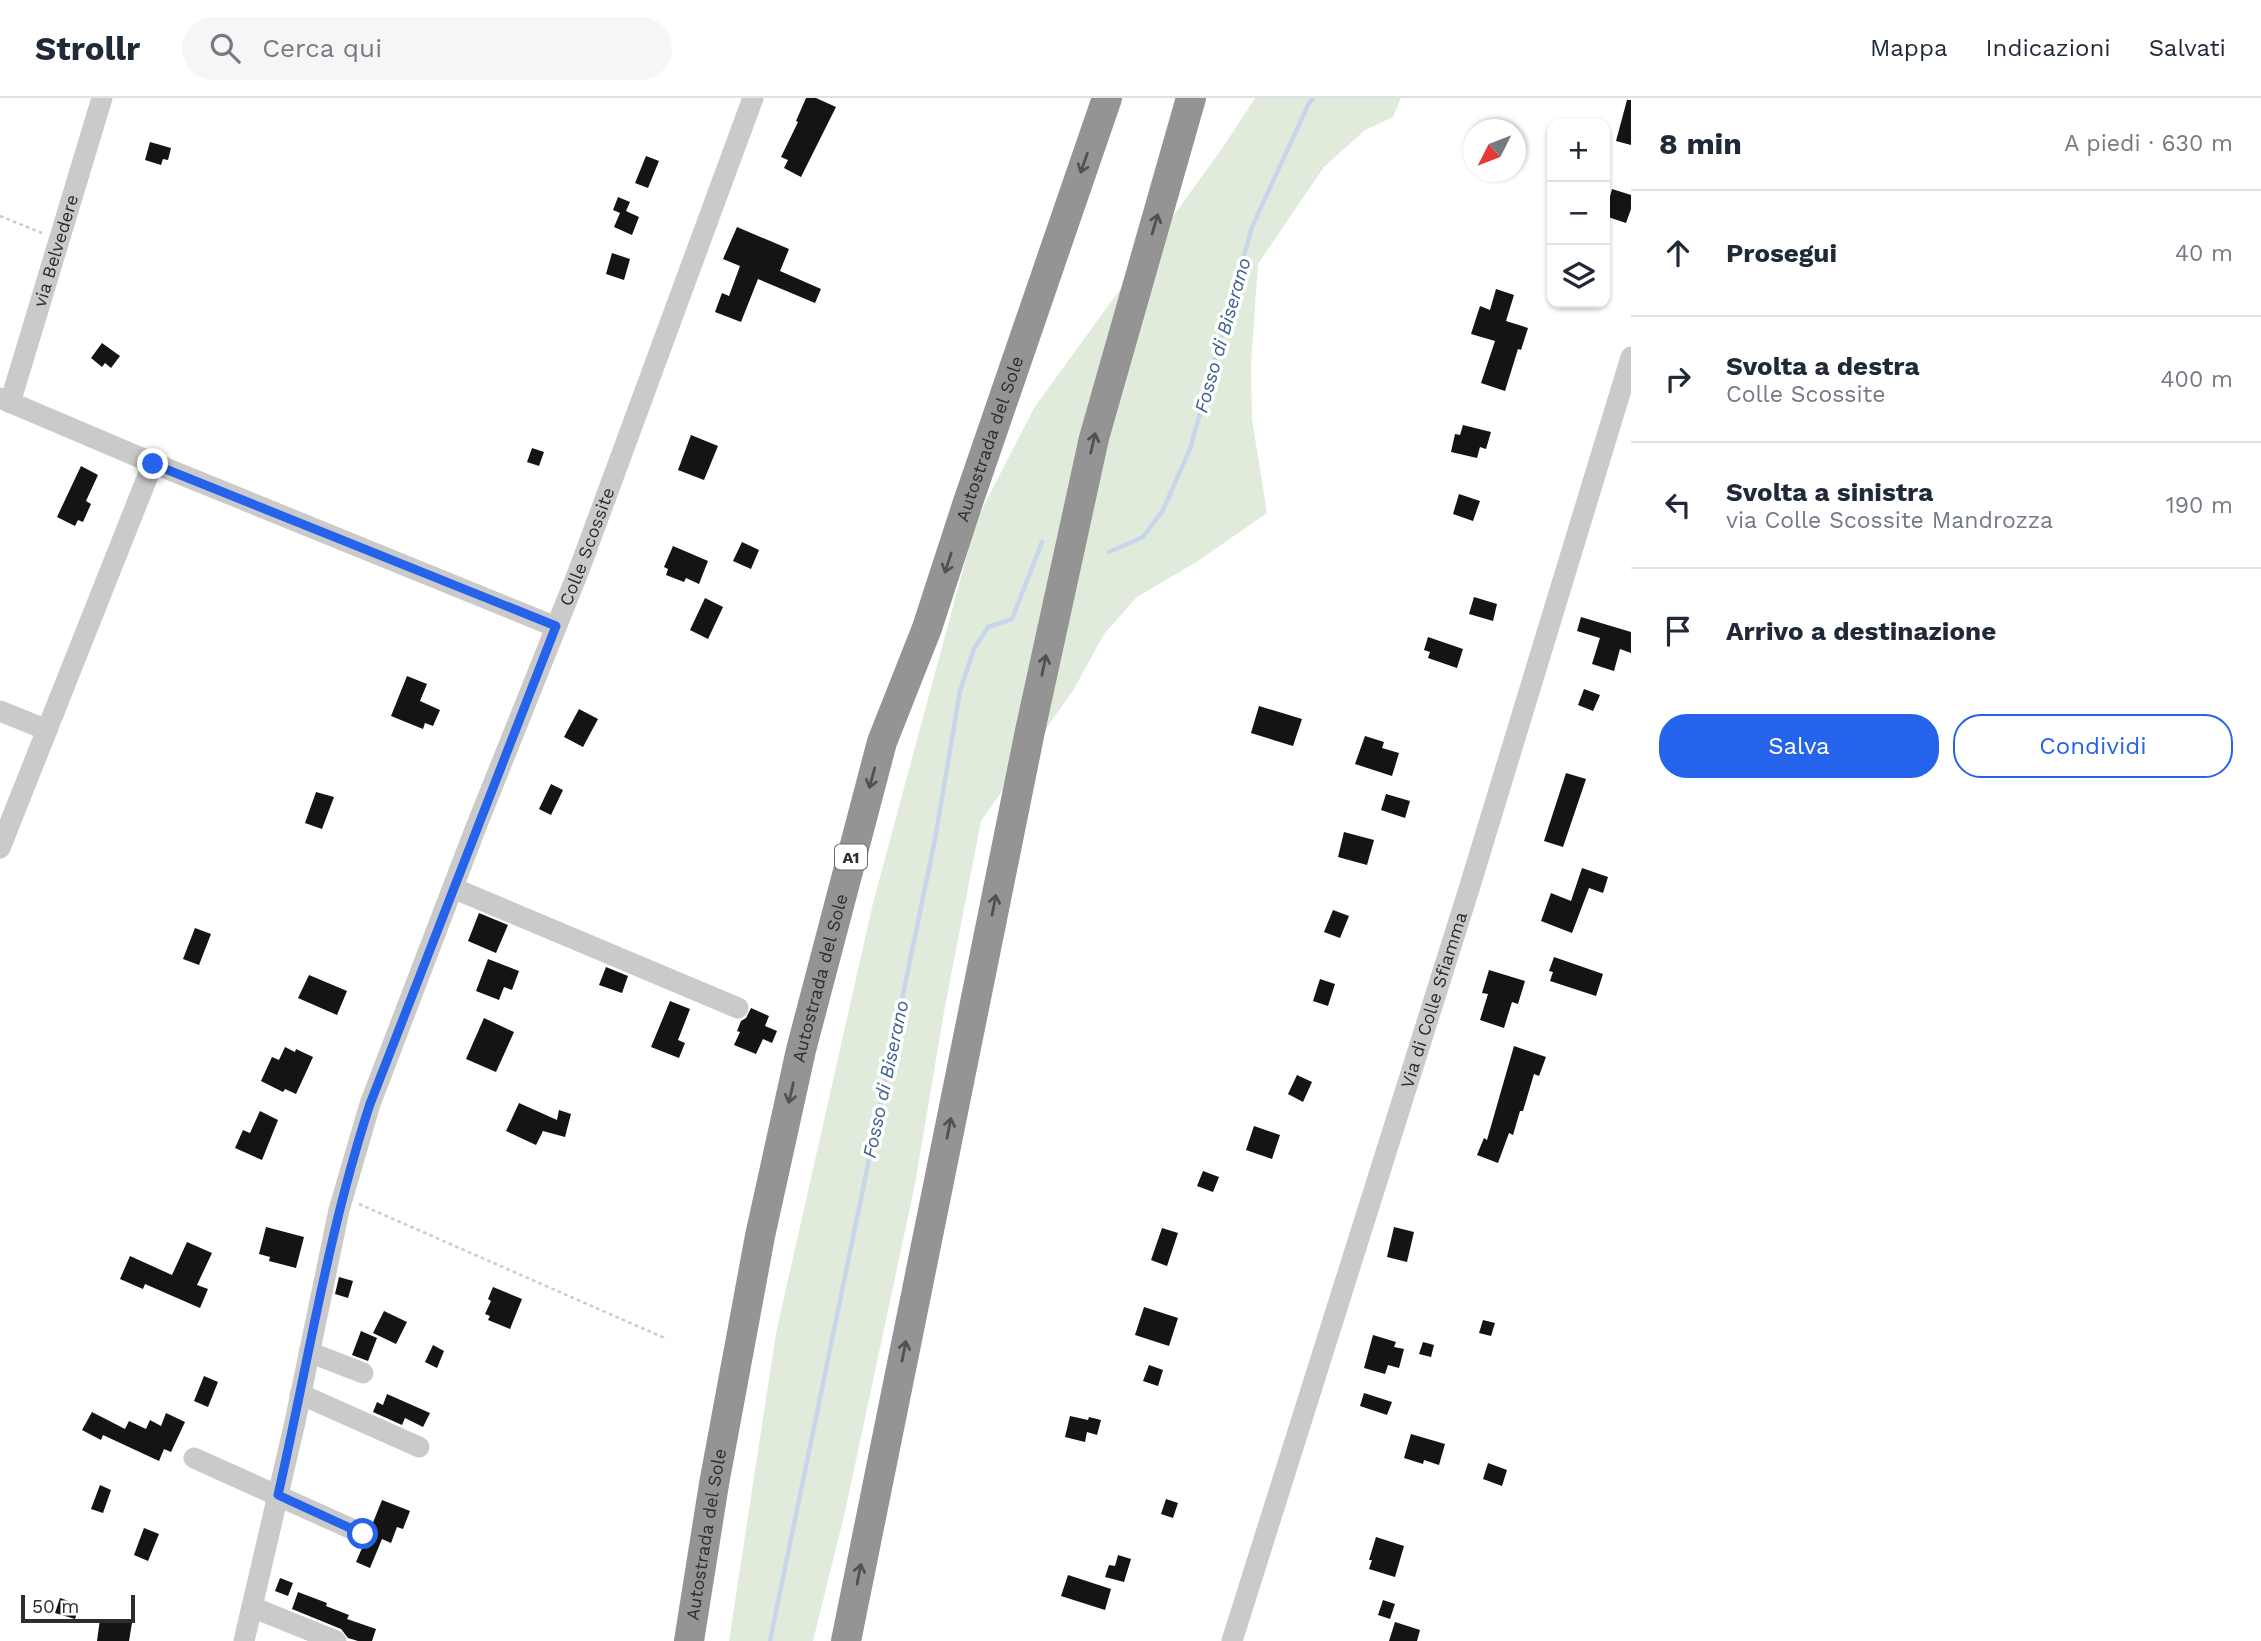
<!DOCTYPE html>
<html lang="it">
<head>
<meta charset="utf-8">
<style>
  body { margin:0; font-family:"Work Sans",sans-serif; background:#f6f6f7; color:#1f2937 }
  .controls { position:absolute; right:21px; top:21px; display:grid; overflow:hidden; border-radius:14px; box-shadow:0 2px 5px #0004 }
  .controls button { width:63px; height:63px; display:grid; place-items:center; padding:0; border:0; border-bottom:2px solid #e0e1e3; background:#fff; color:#1f2937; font:35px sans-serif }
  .compass { position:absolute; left:1463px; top:21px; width:63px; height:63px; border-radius:50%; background:#fff; box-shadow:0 2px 5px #0004; rotate:228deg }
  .scale { position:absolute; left:21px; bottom:18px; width:114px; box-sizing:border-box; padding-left:7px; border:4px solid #2d2d2d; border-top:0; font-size:19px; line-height:24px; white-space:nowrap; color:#2d2d2d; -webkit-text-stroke:5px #fff; paint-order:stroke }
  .stop { position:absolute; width:21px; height:21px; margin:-16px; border:5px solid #2563eb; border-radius:50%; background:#fff }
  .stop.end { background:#2563eb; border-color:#fff; box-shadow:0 2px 7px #0008 }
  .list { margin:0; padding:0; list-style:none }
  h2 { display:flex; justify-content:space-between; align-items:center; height:91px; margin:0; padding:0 28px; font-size:30px }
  h2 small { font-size:23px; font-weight:400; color:#747a83 }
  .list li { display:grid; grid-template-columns:46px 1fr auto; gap:21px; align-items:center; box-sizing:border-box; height:126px; padding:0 28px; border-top:2px solid #e0e1e3 }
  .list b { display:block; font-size:26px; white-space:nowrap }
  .list p { margin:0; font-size:23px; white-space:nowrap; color:#747a83 }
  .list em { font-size:23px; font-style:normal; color:#747a83 }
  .actions { display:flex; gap:14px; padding:21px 28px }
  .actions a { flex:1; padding:16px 0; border:2px solid #2563eb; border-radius:28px; text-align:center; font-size:24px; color:#2563eb }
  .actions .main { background:#2563eb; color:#fff }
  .icon { flex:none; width:38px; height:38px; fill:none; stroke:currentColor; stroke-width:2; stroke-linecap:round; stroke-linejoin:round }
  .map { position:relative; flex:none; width:1631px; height:1543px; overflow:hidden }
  header { display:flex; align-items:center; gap:42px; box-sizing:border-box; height:98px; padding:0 35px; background:#fff; border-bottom:2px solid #e0e1e3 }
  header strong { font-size:33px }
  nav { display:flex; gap:38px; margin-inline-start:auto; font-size:24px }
  .search { width:490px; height:63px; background:#f6f6f7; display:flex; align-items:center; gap:18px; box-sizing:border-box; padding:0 24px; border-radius:38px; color:#747a83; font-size:26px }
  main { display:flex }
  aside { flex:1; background:#fff }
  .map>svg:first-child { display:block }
  .green { fill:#e1ebdb }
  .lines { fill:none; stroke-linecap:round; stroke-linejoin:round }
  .stream { stroke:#c7d6ea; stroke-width:4.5 }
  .building { fill:#141414 }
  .path { stroke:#cacaca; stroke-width:2.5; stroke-dasharray:3.5 3.5; stroke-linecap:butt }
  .minor { stroke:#cacaca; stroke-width:21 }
  .highway { stroke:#949494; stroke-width:30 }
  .oneway { stroke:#515151 }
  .route { stroke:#2563eb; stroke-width:9 }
  .labels { text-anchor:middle; stroke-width:7; stroke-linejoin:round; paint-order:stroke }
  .shield { fill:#fff; stroke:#6c6c6c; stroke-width:2 }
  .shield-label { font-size:16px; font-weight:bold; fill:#2d2d2d }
  .street-label { font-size:18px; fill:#2d2d2d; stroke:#fff }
  .water-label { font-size:19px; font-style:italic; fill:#3d608d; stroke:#fff }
</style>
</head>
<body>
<header>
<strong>Strollr</strong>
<div class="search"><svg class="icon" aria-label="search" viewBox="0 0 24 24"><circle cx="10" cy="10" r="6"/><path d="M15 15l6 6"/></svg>Cerca qui</div>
<nav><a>Mappa</a><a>Indicazioni</a><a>Salvati</a></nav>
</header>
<main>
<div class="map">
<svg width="1631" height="1543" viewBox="0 0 1631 1543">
  <rect width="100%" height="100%" fill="#fff"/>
  <path class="green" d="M1255 0H1401L1393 19 1365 32 1324 69 1258 166 1251 266 1252 321 1267 415 1198 463 1137 499 1104 536 1074 591 981 723 944 914 915 1086 845 1414 813 1543H729L776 1235 873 805 976 423 1034 310 1221 52Z"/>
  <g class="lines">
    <g class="stream">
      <path d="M1109 454 1143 439 1163 412 1190 351 1252 129 1308 7 1313 0"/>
      <path d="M770 1543 935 741 960 593 974 551 988 529 1012 521 1042 444"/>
    </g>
  </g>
  <g class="building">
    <path d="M806 0H816L836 9 801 79 784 70 788 62 781 59 798 24 796 23Z"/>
    <path d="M1627 2H1631V47L1616 43Z"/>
    <path d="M150 44 171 50 168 62 163 61 161 67 145 62Z"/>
    <path d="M646 58 659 63 648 90 635 85Z"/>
    <path d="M1612 91 1631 97V111L1626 125 1605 118Z"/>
    <path d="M618 99 630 104 626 113 639 119 632 137 614 129 620 115 613 112Z"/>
    <path d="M737 129 789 151 780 173 821 191 815 205 758 181 741 224 715 214 722 195 729 198 740 168 723 161Z"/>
    <path d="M612 155 630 161 624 182 606 176Z"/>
    <path d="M1496 191 1514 197 1506 223 1528 230 1521 252 1518 251 1505 293 1481 285 1495 243 1471 236 1480 208 1490 212Z"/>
    <path d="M102 245 120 258 111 270 105 265 102 269 91 260Z"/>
    <path d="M1463 327 1491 334 1486 351 1480 349 1477 360 1451 354 1455 336 1460 337Z"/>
    <path d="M691 337 718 348 704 382 678 372Z"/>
    <path d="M532 350 544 354 539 368 527 364Z"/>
    <path d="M81 368 98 377 86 403 91 406 83 424 78 422 75 428 57 419Z"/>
    <path d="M1459 396 1480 403 1473 423 1453 416Z"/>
    <path d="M742 444 759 452 751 471 733 463Z"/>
    <path d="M673 448 708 463 699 486 686 480 684 484 666 477 668 471 664 469Z"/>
    <path d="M1474 499 1497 506 1493 523 1469 516Z"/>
    <path d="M705 500 723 509 708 541 690 532Z"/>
    <path d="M1581 519 1631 534V555L1620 551 1614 573 1592 566 1600 540 1577 533Z"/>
    <path d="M1428 539 1463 551 1457 570 1428 560 1430 554 1424 552Z"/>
    <path d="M407 578 427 586 420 603 440 612 433 628 425 625 423 631 391 618Z"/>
    <path d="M1584 591 1600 597 1593 613 1578 607Z"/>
    <path d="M1259 608 1302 621 1293 648 1251 635Z"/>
    <path d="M579 611 598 621 583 649 564 639Z"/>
    <path d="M1365 638 1384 644 1382 650 1399 655 1392 678 1355 666Z"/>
    <path d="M1566 675 1586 681 1563 749 1544 743Z"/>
    <path d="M551 686 563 692 551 717 539 711Z"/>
    <path d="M316 694 334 699 322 731 305 725Z"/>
    <path d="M1386 696 1410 703 1405 720 1381 712Z"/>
    <path d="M1344 734 1374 742 1367 767 1338 759Z"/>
    <path d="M1582 770 1608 779 1603 795 1589 790 1572 835 1541 823 1551 795 1571 803Z"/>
    <path d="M1333 812 1349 818 1340 840 1324 834Z"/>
    <path d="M479 815 508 827 496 855 468 843Z"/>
    <path d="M195 830 211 836 199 867 183 861Z"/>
    <path d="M1554 859 1603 876 1596 898 1550 883 1553 874 1549 873Z"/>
    <path d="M488 861 519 873 512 892 504 889 499 902 476 893Z"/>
    <path d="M606 869 628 878 622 895 599 887Z"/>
    <path d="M1489 872 1525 883 1518 906 1512 904 1504 930 1480 922 1488 896 1482 895Z"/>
    <path d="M309 877 347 893 337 917 298 900Z"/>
    <path d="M1320 881 1335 886 1328 908 1313 903Z"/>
    <path d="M670 903 690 911 678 942 685 945 679 960 651 949Z"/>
    <path d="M751 910 769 918 765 928 777 933 772 945 763 941 756 956 734 947 740 934 737 933 741 923 746 920Z"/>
    <path d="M484 920 514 934 496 974 466 961Z"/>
    <path d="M1514 948 1546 959 1539 978 1534 976 1523 1013H1520L1513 1037 1509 1035 1498 1065 1477 1057 1484 1040 1487 1042Z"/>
    <path d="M285 949 295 954 296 951 313 959 296 996 285 991 283 994 261 983 272 959 279 962Z"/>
    <path d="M1297 977 1312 984 1303 1004 1288 996Z"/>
    <path d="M519 1005 557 1022 559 1012 571 1016 565 1039 543 1033 536 1047 506 1033Z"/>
    <path d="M260 1013 278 1022 262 1062 235 1050 243 1032 250 1035Z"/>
    <path d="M1254 1028 1280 1037 1272 1061 1246 1052Z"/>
    <path d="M1203 1073 1219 1079 1213 1094 1197 1088Z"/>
    <path d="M266 1129 304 1139 296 1170 269 1163 270 1159 259 1156Z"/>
    <path d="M1394 1129 1414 1134 1407 1164 1387 1159Z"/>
    <path d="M1162 1130 1178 1135 1167 1168 1151 1162Z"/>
    <path d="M187 1144 212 1155 197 1187 208 1191 200 1210 145 1186 143 1191 120 1181 130 1158 172 1177Z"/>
    <path d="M339 1179 353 1183 348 1200 335 1196Z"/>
    <path d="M493 1189 522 1201 510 1231 488 1222 490 1218 485 1216 491 1203 488 1201Z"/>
    <path d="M1144 1209 1178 1220 1169 1248 1135 1237Z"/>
    <path d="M384 1213 407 1224 396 1246 373 1235Z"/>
    <path d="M1483 1222 1495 1225 1491 1238 1479 1235Z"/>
    <path d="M361 1233 377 1240 368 1263 352 1257Z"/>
    <path d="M1373 1237 1396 1244 1394 1249 1404 1251 1399 1270 1388 1267 1385 1276 1364 1270Z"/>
    <path d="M1423 1244 1434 1247 1431 1259 1419 1256Z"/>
    <path d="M433 1247 444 1253 437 1270 425 1264Z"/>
    <path d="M1149 1267 1163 1272 1158 1288 1143 1283Z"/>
    <path d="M204 1278 218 1284 208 1309 194 1303Z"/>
    <path d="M1364 1295 1392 1304 1387 1317 1360 1308Z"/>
    <path d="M387 1296 430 1315 423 1329 405 1320 402 1327 373 1314 377 1304 383 1307Z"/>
    <path d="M92 1314 125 1331 129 1323 146 1331 150 1322 161 1328 166 1315 185 1324 171 1354 164 1351 159 1363 103 1337 101 1342 82 1332Z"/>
    <path d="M1070 1318 1088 1322 1089 1319 1101 1322 1097 1337 1087 1334 1085 1344 1065 1339Z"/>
    <path d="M1411 1336 1445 1346 1439 1367 1424 1362 1423 1366 1404 1360Z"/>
    <path d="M1488 1365 1507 1372 1502 1388 1483 1381Z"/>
    <path d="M100 1387 111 1392 103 1415 91 1411Z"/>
    <path d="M1166 1401 1178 1405 1173 1420 1161 1416Z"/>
    <path d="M382 1402 410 1413 403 1431 397 1429 391 1445 382 1441 370 1470 356 1464 362 1450 371 1446 375 1441 376 1434 372 1427Z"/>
    <path d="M144 1430 159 1436 148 1463 134 1457Z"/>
    <path d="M1376 1439 1404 1448 1395 1479 1369 1471 1372 1462H1369Z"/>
    <path d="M1118 1457 1131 1461 1124 1484 1105 1479 1109 1467 1115 1468Z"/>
    <path d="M1068 1477 1111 1491 1105 1512 1061 1498Z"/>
    <path d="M280 1480 293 1485 288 1498 275 1493Z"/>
    <path d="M298 1494 327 1505 326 1508 349 1517 347 1521 376 1531 372 1543H358L348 1540 341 1531 292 1511Z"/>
    <path d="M60 1500 80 1507 75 1521 55 1515Z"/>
    <path d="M1383 1502 1395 1506 1390 1521 1378 1517Z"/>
    <path d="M100 1521 132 1525 129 1543H97Z"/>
    <path d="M1395 1524 1420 1532 1417 1543H1389Z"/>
  </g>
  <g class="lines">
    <g class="path">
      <path d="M0 118 42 135"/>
      <path d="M359 1106 667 1241"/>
    </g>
    <g class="minor">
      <path d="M0 300 153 365 556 529"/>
      <path id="s1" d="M10 305 102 0"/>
      <path d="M0 613 47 632"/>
      <path d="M0 750 153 365"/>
      <path d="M453 790 738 910"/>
      <path d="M309 1254 363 1275"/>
      <path d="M300 1296 419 1349"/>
      <path d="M194 1360 363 1436"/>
      <path d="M252 1509 336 1543"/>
      <path id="s2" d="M244 1543 295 1324 339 1112 370 1006 476 729 579 472 753 0"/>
      <path id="s3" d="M1232 1543 1469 791 1631 259"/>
    </g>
    <g class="highway">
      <path id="s4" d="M689 1543 714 1386 760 1138 801 952 882 644 927 530 967 407 1107 0"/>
      <path d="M846 1543 1030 633 1094 340 1191 0"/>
    </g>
  </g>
  <defs><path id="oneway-shaft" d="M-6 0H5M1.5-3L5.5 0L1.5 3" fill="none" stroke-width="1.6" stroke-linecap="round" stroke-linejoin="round" transform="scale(1.75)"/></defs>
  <g class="oneway">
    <use href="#oneway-shaft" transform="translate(1084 65) rotate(109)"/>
    <use href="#oneway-shaft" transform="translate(1155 126) rotate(-74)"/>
    <use href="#oneway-shaft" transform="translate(1093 345) rotate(-77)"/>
    <use href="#oneway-shaft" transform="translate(948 465) rotate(108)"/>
    <use href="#oneway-shaft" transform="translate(1044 567) rotate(-78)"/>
    <use href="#oneway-shaft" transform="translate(872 680) rotate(105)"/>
    <use href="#oneway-shaft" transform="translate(994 807) rotate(-79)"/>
    <use href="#oneway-shaft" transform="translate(791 995) rotate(103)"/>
    <use href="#oneway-shaft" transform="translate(949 1030) rotate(-79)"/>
    <use href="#oneway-shaft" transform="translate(904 1253) rotate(-79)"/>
    <use href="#oneway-shaft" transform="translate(859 1476) rotate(-79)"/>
  </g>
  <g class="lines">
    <path class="route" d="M153 366 556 528 370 1006C328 1134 308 1266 278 1397L363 1436"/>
  </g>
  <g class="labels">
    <rect class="shield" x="835" y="746.5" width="32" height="25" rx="5"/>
    <g class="shield-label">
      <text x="851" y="765">A1</text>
    </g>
    <g class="street-label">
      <text dy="6" stroke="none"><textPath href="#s1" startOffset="159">via Belvedere</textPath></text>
      <text dy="6" stroke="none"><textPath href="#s4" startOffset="1242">Autostrada del Sole</textPath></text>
      <text dy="6" stroke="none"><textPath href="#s2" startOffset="1150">Colle Scossite</textPath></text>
      <text dy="6" stroke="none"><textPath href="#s4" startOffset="676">Autostrada del Sole</textPath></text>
      <text dy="6" stroke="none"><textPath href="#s3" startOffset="672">Via di Colle Sfiamma</textPath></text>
      <text dy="6" stroke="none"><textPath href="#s4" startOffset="108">Autostrada del Sole</textPath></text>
    </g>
    <g class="water-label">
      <text transform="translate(1222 237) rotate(-74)" y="7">Fosso di Biserano</text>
      <text transform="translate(885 981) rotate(-78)" y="7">Fosso di Biserano</text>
    </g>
  </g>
</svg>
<div class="controls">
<button>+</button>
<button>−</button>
<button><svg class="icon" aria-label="layers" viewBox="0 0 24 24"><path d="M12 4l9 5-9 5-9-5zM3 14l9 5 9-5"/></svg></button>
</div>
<svg class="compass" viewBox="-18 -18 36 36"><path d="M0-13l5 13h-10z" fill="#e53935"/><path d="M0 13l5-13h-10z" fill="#747a83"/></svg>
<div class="scale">50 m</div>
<div class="stop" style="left:363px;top:1436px"></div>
<div class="stop end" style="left:153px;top:366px"></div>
</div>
<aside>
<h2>8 min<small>A piedi · 630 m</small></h2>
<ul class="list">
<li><svg class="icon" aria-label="ahead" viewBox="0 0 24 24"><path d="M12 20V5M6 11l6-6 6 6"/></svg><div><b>Prosegui</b></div><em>40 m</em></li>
<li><svg class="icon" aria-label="right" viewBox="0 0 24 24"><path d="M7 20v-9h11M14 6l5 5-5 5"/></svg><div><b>Svolta a destra</b><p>Colle Scossite</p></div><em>400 m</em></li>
<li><svg class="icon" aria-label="left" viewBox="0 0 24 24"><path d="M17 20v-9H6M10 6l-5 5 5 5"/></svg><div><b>Svolta a sinistra</b><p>via Colle Scossite Mandrozza</p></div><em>190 m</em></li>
<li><svg class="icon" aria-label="arrive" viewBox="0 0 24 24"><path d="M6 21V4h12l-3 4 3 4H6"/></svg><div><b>Arrivo a destinazione</b></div></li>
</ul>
<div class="actions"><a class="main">Salva</a><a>Condividi</a></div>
</aside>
</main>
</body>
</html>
